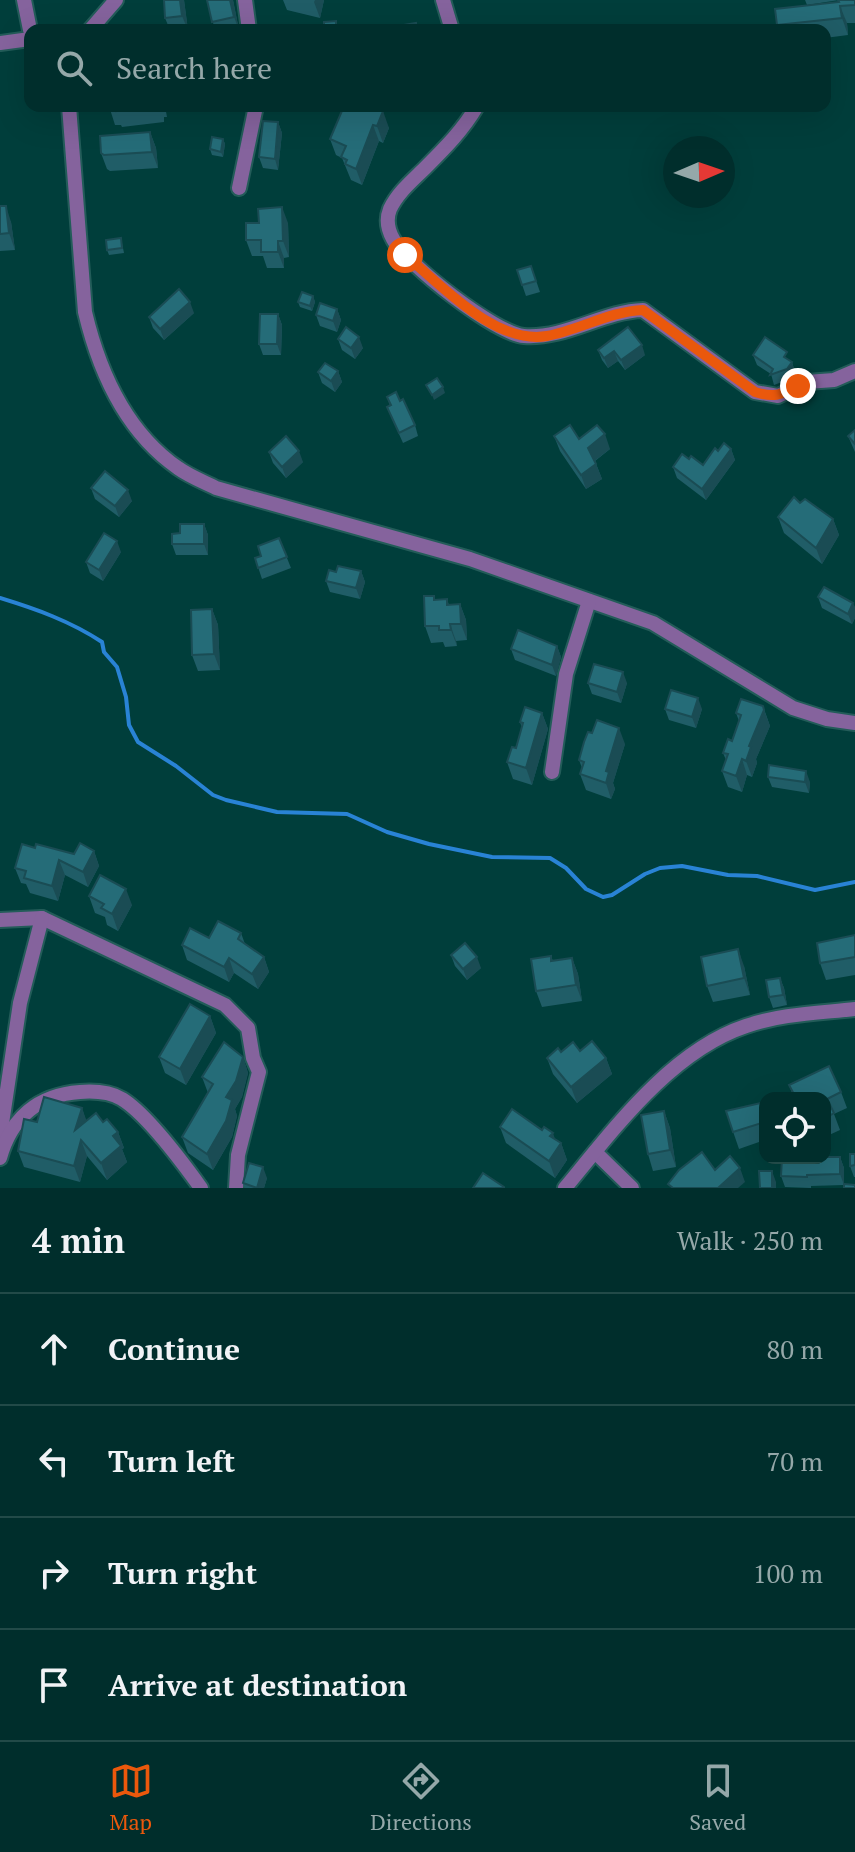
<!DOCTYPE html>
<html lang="en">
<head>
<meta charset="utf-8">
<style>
  body { margin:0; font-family:"PT Serif",serif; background:#0e3a38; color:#f1f3f6 }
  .controls { position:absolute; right:24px; bottom:24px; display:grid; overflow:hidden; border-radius:16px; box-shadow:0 8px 32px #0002 }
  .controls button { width:72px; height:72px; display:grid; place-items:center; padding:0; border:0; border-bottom:2px solid #224a48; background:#002e2c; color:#f1f3f6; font:40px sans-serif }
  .compass { position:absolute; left:663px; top:136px; width:72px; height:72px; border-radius:50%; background:#002e2c; box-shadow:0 8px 32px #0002; rotate:88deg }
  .stop { position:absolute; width:24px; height:24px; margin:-18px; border:6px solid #ea580c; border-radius:50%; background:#fff }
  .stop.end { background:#ea580c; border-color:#fff; box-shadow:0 2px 8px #0008 }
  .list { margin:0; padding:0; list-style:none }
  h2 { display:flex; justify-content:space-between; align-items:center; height:104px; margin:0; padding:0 32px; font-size:34px }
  h2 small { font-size:26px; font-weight:400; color:#95a8a9 }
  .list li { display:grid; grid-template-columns:52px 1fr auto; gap:24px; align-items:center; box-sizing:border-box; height:112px; padding:0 32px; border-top:2px solid #224a48 }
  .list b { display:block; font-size:30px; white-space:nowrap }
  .list em { font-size:26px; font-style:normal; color:#95a8a9 }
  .icon { flex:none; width:44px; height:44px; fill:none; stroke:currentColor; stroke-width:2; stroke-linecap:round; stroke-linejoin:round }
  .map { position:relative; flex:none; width:855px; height:1188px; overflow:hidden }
  .search { position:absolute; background:#002e2c; box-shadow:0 8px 32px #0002; left:24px; right:24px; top:24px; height:88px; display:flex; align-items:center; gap:20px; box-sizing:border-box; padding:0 28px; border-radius:16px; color:#95a8a9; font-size:30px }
  .sheet { height:552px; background:#002e2c }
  nav { display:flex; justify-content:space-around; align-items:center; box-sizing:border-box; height:112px; border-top:2px solid #224a48; background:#002e2c; font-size:22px; color:#95a8a9 }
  nav a { display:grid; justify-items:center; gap:4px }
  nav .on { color:#ea580c }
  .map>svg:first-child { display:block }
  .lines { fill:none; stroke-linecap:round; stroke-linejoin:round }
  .stream { stroke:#2983d5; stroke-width:4 }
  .street-casing { stroke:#235c59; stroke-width:18 }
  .street { stroke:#85639d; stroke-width:14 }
  .wall { fill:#205d67 }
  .shaded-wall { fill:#1a4c54 }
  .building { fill:#256c78; stroke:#1a4c54; stroke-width:2 }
  .route { stroke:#ea580c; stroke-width:10 }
</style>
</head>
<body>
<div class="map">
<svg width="855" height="1188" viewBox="0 0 855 1188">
  <rect width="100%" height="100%" fill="#003e3b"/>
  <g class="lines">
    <path class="stream" d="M0 598C36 609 70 621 102 642L104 652 117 667 126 697 129 725 138 742 176 766 213 795 226 800 277 812 347 814 387 832 429 844 492 857 550 858 566 868 586 889 603 897 612 895 645 874 660 868 682 866 728 875 757 876 815 890 855 882"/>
    <defs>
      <g id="street">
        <path d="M24 0 30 30"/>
        <path d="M245 0 249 30"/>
        <path d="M443 0 452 30"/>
        <path d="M90 30 116 0"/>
        <path d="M0 43 30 39"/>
        <path d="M69 106 85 312C99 371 126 432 178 468 189 476 204 482 216 488L470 559 653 623 793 708 827 719 855 723"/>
        <path d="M477 106C463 130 445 148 426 167 413 180 398 192 390 209 386 219 388 230 393 239 406 264 496 334 524 336 566 339 603 311 643 310L755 392 778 396 807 382 834 380 855 371"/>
        <path d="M239 188 256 106"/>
        <path d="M552 772 566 674 589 601"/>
        <path d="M0 920 42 918 225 1005 248 1028 253 1058 259 1072 238 1155 236 1188"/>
        <path d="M0 1137 20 1003 42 918"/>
        <path d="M595 1152 632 1188"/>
        <path d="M0 1158C11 1118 38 1095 80 1092 93 1091 110 1092 122 1099 148 1115 183 1163 201 1188"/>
        <path d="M565 1188C614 1129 671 1051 746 1026 780 1014 819 1013 855 1009"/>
      </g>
    </defs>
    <use href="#street" class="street-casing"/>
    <use href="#street" class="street"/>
  </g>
  <g class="wall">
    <path d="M164 0H184L188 30H170L165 18Z"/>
    <path d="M207 0H233L239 30H215Z"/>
    <path d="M283 0H324L320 18 287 10Z"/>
    <path d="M805 0H855V23H847L848 35 825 38V30H779L777 25 839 2V0L807 5Z"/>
    <path d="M109 106H165L167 117H164V122L122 127 121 125H115Z"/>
    <path d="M342 106H374L389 128 383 143 379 141 362 185 351 180 342 158 336 155 330 139 343 109Z"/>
    <path d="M278 122 282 133 278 170 263 168 259 157Z"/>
    <path d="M150 132 156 148 158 168 110 171 107 169 101 153Z"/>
    <path d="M223 139 225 144 223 157 212 155 210 149Z"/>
    <path d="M0 206 11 222 15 250 0 251Z"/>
    <path d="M288 223 289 257 284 258V268H267L263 256H252L246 240Z"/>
    <path d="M121 238 124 253 109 255 107 250Z"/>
    <path d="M531 266 540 292 526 296 517 270Z"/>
    <path d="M313 296 315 302 312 311 300 307 298 302Z"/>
    <path d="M337 309 341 320 337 332 320 326 316 315Z"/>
    <path d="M194 313 164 340 153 328 149 317Z"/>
    <path d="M278 314 282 325 281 355H263L259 344Z"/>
    <path d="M338 339 363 348 355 359 342 350Z"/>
    <path d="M598 350 645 355 625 370 618 361 608 368 602 360Z"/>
    <path d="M753 355 790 361 792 362 795 372 790 379 774 385 771 374 757 365Z"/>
    <path d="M338 371 342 382 335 392 322 383 318 372Z"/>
    <path d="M387 397 415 425 418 436 403 443 387 407 390 406Z"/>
    <path d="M855 430V452L848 436Z"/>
    <path d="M554 436 579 439 610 449 595 461 602 479 586 489 560 451Z"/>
    <path d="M731 449 735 460 706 500 677 478 673 467 689 459 703 465 718 451Z"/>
    <path d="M269 452 303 462 286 478 273 463Z"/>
    <path d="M91 488 132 501 119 517 95 499Z"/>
    <path d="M800 503 833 519 839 535 822 564 784 533 778 517Z"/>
    <path d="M204 524 208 535V555H176L172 544Z"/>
    <path d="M279 538 291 568 262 579 255 558 261 556Z"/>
    <path d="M121 552 103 581 90 573 86 562Z"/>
    <path d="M361 571 365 582 360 599 330 592 326 581 336 572Z"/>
    <path d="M434 596 435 600 447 599 449 605 460 604 466 620 467 640 456 641 457 646 445 647 443 642 431 643 425 626Z"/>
    <path d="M818 597 855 607V618L852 624 822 608Z"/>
    <path d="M212 609 218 625 220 670 198 671 192 655Z"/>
    <path d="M557 646 561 657 556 676 515 660 511 649Z"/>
    <path d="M588 683H627L621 703 592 694Z"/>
    <path d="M763 706 770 726 756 759 757 763 752 777 747 775 742 792 728 787 722 771 726 760 723 753 732 741 739 721 736 713Z"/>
    <path d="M665 709H702L696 728 669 720Z"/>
    <path d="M542 713 548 729 532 785 513 779 507 762 516 748 522 728 520 722Z"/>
    <path d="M625 744 613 783 615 789 611 799 586 790 580 774 582 768 579 760Z"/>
    <path d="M768 777 810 782 809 793 772 787Z"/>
    <path d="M35 848 74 854 94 851 99 866 88 887 65 875 58 901 30 893 26 884 21 883 15 868Z"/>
    <path d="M89 896 132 905 118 931 107 925 105 917 95 913Z"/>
    <path d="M241 933 245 944 264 957 269 972 258 989 234 973 229 982 187 960 182 945 209 938Z"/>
    <path d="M855 935V975L826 980 820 963Z"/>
    <path d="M451 955 481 968 467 980 455 966Z"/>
    <path d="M551 956 553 961 572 958 578 974 582 1001 542 1007 536 991Z"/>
    <path d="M744 966 750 995 713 1002 707 986Z"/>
    <path d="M780 978 784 988 787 1005 773 1008 769 997Z"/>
    <path d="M210 1016 216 1033 186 1085 165 1073 159 1057Z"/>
    <path d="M580 1051 606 1058 612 1074 577 1103 553 1074 547 1058 561 1052Z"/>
    <path d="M243 1057 248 1073 242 1097 235 1109 237 1116 232 1137 213 1170 188 1153 182 1137 208 1093 202 1077Z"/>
    <path d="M789 1085 841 1092 847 1108 834 1114 840 1130 827 1136 825 1131V1098H794Z"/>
    <path d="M765 1102V1140L739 1149 726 1111Z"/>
    <path d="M82 1108 86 1121 103 1122 118 1132 124 1148 122 1149 127 1162 107 1180 87 1156 80 1182 24 1167 18 1151 37 1122Z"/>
    <path d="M664 1111 670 1128 676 1167 653 1171 648 1154Z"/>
    <path d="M500 1127 542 1130 561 1143 567 1160 555 1178 506 1143Z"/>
    <path d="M855 1154V1177H854L850 1166Z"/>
    <path d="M840 1157 844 1168V1185L811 1186V1188L785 1187 781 1176Z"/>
    <path d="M267 1178 264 1188H245L243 1183Z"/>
  </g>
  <g class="shaded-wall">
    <path d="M180 0H184L188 30 182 16Z"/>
    <path d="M230 0H233L239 30 234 17Z"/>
    <path d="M315 0H324L320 18 314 2Z"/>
    <path d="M840 6 847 23 848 35 842 18Z"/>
    <path d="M383 111 389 128 383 143 377 126Z"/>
    <path d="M278 122 282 133 278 170 275 159Z"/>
    <path d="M373 125 379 141 362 185 356 169Z"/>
    <path d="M150 132 156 148 158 168 152 152Z"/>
    <path d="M223 139 225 144 223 157 221 152Z"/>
    <path d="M6 206 11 222 15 250 9 233Z"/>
    <path d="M282 207 288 223 289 257 283 241Z"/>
    <path d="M278 241 284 258V268L278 252Z"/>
    <path d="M313 296 315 302 312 311 310 306Z"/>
    <path d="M190 302 194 313 164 340 160 329Z"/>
    <path d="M337 309 341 320 337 332 333 321Z"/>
    <path d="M278 314 282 325 281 355 277 344Z"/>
    <path d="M359 337 363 348 355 359 351 348Z"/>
    <path d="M642 345 645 355 625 370 621 360Z"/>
    <path d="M614 351 618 361 608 368 604 358Z"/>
    <path d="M792 362 795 372 790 379 787 369Z"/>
    <path d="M338 371 342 382 335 392 331 381Z"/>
    <path d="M443 387 445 393 434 400 432 395Z"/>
    <path d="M605 434 610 449 593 462 588 448Z"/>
    <path d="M731 449 735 460 706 500 702 489Z"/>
    <path d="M299 451 303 462 286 478 282 467Z"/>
    <path d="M596 464 602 479 586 489 581 475Z"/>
    <path d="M128 490 132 501 119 517 115 506Z"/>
    <path d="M833 519 839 535 822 564 816 548Z"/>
    <path d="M204 524 208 535V555L204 544Z"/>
    <path d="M117 541 121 552 103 581 99 570Z"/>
    <path d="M361 571 365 582 360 599 356 588Z"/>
    <path d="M853 603 855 607V618L852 624 848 614Z"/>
    <path d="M460 604 466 620 467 640 461 624Z"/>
    <path d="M212 609 218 625 220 670 214 654Z"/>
    <path d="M450 624 456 641 457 646 451 630Z"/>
    <path d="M557 646 561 657 556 676 552 665Z"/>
    <path d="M623 672 627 683 621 703 617 692Z"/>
    <path d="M698 698 702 709 696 728 692 717Z"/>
    <path d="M764 710 770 726 756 759 757 763 752 777 746 761 749 746Z"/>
    <path d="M542 713 548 729 532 785 526 768Z"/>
    <path d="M619 728 625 744 613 783 615 789 611 799 606 783V771Z"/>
    <path d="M742 759 747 775 742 792 736 776Z"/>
    <path d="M806 771 810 782 809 793 805 782Z"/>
    <path d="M94 851 99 866 88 887 83 872Z"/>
    <path d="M59 860 65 875 58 901 52 886Z"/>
    <path d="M126 889 132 905 118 931 112 914Z"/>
    <path d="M738 949 744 966 750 995 744 978Z"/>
    <path d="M264 957 269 972 258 989 252 974Z"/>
    <path d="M477 957 481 968 467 980 463 969Z"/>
    <path d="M229 958 234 973 229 982 224 967Z"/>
    <path d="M572 958 578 974 582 1001 576 985Z"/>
    <path d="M780 978 784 988 787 1005 783 995Z"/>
    <path d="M210 1016 216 1033 186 1085 180 1069Z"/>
    <path d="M243 1057 248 1073 242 1097 235 1109 237 1116 232 1137 213 1170 207 1154 226 1097Z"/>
    <path d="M606 1058 612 1074 577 1103 571 1087Z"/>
    <path d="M82 1108 88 1125 81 1140 87 1156 80 1182 74 1166 75 1130Z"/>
    <path d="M664 1111 670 1128 676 1167 670 1150Z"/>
    <path d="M118 1132 124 1148 122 1149 127 1162 107 1180 101 1163 113 1136Z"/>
    <path d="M553 1133 558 1148 561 1143 567 1160 555 1178 549 1161 550 1136Z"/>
    <path d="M840 1157 844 1168V1185L840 1174Z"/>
    <path d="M263 1167 267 1178 264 1188H257Z"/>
    <path d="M740 1168 745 1182 738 1188H718Z"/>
    <path d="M772 1171 776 1182V1188H772Z"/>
  </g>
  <g class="building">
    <path d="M164 0H180L182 16 165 18Z"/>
    <path d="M207 0H230L234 17 212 22Z"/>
    <path d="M838 0H855V5L840 6 842 18 777 25 775 9 839 2Z"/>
    <path d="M336 21V25H357L358 30H324V22Z"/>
    <path d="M416 23 417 30H384L403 27V25Z"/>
    <path d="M165 26V30H149V27Z"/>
    <path d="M378 26 379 30H364L363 27Z"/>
    <path d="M109 106H152L116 111V108L109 109Z"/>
    <path d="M344 106H371L383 111 377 126 373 125 356 169 345 164 347 160 341 157 346 146 330 139Z"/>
    <path d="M263 121 278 122 275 159 259 157Z"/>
    <path d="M150 132 152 152 104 155 101 153 100 136Z"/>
    <path d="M212 137 223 139 221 152 210 149Z"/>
    <path d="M0 206H6L9 233 0 234Z"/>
    <path d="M282 207 283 241H278V252H261V240H246V223H259L258 209Z"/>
    <path d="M121 238 122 248 107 250 106 240Z"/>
    <path d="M531 266 536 281 522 285 517 270Z"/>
    <path d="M179 289 190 302 160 329 149 317Z"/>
    <path d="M302 292 313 296 310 306 298 302Z"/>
    <path d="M320 303 337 309 333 321 316 315Z"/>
    <path d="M260 314H278L277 344H259Z"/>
    <path d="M346 327 359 337 351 348 338 339Z"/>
    <path d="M628 327 642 345 621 360 614 351 604 358 598 350Z"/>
    <path d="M765 337 787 352 784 357 792 362 787 369 770 375 773 369 753 355Z"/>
    <path d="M325 363 338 371 331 381 318 372Z"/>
    <path d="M437 378 443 387 432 395 426 385Z"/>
    <path d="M396 392 400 401 403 399 415 425 399 433 387 407 391 405 387 397Z"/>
    <path d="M570 425 579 439 597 425 605 434 588 448 596 464 581 475 554 436Z"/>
    <path d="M855 430V444L848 436Z"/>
    <path d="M286 436 299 451 282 467 269 452Z"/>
    <path d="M724 443 731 449 702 489 673 467 682 454 689 459 691 456 703 465 715 448 718 451Z"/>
    <path d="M105 471 128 490 115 506 91 488Z"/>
    <path d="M794 497 800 503 805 499 833 519 816 548 778 517Z"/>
    <path d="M180 524H204V544H172V534L180 533Z"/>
    <path d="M104 533 117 541 99 570 86 562Z"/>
    <path d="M279 538 287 557 258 568 255 558 261 556 258 546Z"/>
    <path d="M338 566 361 571 356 588 326 581 329 570 336 572Z"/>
    <path d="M824 587 853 603 848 614 818 597Z"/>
    <path d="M424 596H434V600L447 599V605L460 604 461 624H450L451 630H439V626H425Z"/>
    <path d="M212 609 214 654 192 655 191 610Z"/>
    <path d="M518 630 557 646 552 665 511 649Z"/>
    <path d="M594 664 623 672 617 692 588 683Z"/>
    <path d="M671 690 698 698 692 717 665 709Z"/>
    <path d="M741 699 763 706 764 710 749 746 751 747 746 761 742 759 736 776 722 771 728 754 723 753 728 739 732 741 741 715 736 713Z"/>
    <path d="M525 707 542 713 526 768 507 762 512 747 516 748 523 723 520 722Z"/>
    <path d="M597 720 619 728 606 771 609 772 606 783 580 774 584 762 579 760 584 742 588 732 592 733Z"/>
    <path d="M769 765 806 771 805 782 768 777Z"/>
    <path d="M80 843 94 851 83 872 59 860 52 886 24 878 26 871 15 868 22 844 35 848 36 844 74 854Z"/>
    <path d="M100 875 126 889 112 914 101 908 104 904 89 896Z"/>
    <path d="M218 921 241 933 238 939 264 957 252 974 229 958 224 967 182 945 190 928 209 938Z"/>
    <path d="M855 935V957L820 963 817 943Z"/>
    <path d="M465 943 477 957 463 969 451 955Z"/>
    <path d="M738 949 744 978 707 986 701 957Z"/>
    <path d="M551 956V961L572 958 576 985 536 991 531 959Z"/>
    <path d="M780 978 783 995 769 997 766 980Z"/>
    <path d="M190 1004 210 1016 180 1069 159 1057Z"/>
    <path d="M592 1041 606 1058 571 1087 547 1058 558 1048 561 1052 573 1042 580 1051Z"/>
    <path d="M224 1042 243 1057 236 1081 226 1097 232 1100 226 1121 207 1154 182 1137 213 1084 202 1077Z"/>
    <path d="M829 1066 841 1092 827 1099 834 1113 825 1118V1098H796L789 1085Z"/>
    <path d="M44 1097 82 1108 75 1130 96 1113 103 1122 107 1119 118 1132 113 1136 121 1146 101 1163 81 1140 74 1166 18 1151 24 1119 37 1122Z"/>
    <path d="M765 1102V1122L733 1132 726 1111Z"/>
    <path d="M512 1109 542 1130 544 1127 553 1133 550 1136 561 1143 549 1161 500 1127Z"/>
    <path d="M664 1111 670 1150 648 1154 641 1115Z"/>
    <path d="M702 1152 715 1170 730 1156 740 1168 718 1188H673L668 1184 679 1170Z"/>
    <path d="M850 1154H855V1165L850 1166Z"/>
    <path d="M825 1157H840V1174L807 1175V1177L781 1176 782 1158Z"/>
    <path d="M249 1163 263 1167 257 1188 243 1183Z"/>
    <path d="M759 1171H772V1188H760Z"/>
    <path d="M483 1173 504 1187V1188H473Z"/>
    <path d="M844 1184 855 1185V1188H844Z"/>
  </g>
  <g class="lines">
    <path class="route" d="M405 255C442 285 495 345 547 336 579 330 611 311 643 310L755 392C773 398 782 395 798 386"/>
  </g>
</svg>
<div class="controls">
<button><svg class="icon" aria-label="locate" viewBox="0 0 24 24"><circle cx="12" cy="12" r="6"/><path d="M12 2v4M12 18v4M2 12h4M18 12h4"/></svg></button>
</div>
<svg class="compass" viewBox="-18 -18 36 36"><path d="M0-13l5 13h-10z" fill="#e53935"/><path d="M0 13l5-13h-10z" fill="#95a8a9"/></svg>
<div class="stop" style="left:405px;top:255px"></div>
<div class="stop end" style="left:798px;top:386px"></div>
<div class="search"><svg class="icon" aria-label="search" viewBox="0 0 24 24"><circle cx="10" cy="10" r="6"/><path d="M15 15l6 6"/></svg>Search here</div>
</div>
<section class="sheet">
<h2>4 min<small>Walk · 250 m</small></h2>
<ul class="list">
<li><svg class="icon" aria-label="ahead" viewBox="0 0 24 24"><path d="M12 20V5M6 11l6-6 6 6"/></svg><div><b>Continue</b></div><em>80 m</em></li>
<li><svg class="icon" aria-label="left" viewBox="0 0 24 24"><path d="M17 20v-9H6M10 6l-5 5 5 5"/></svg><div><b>Turn left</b></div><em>70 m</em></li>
<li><svg class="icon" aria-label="right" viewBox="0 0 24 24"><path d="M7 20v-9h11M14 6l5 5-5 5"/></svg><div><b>Turn right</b></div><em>100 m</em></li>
<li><svg class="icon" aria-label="arrive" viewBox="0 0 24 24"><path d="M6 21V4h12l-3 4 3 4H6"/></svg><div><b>Arrive at destination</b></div></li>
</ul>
</section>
<nav>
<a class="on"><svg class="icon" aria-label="map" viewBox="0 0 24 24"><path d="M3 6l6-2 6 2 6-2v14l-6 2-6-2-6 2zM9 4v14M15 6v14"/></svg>Map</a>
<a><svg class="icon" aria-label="directions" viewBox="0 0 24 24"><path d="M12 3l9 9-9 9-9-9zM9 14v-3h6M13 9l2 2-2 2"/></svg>Directions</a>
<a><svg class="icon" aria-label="saved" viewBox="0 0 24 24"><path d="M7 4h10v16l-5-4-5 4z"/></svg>Saved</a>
</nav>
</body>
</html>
